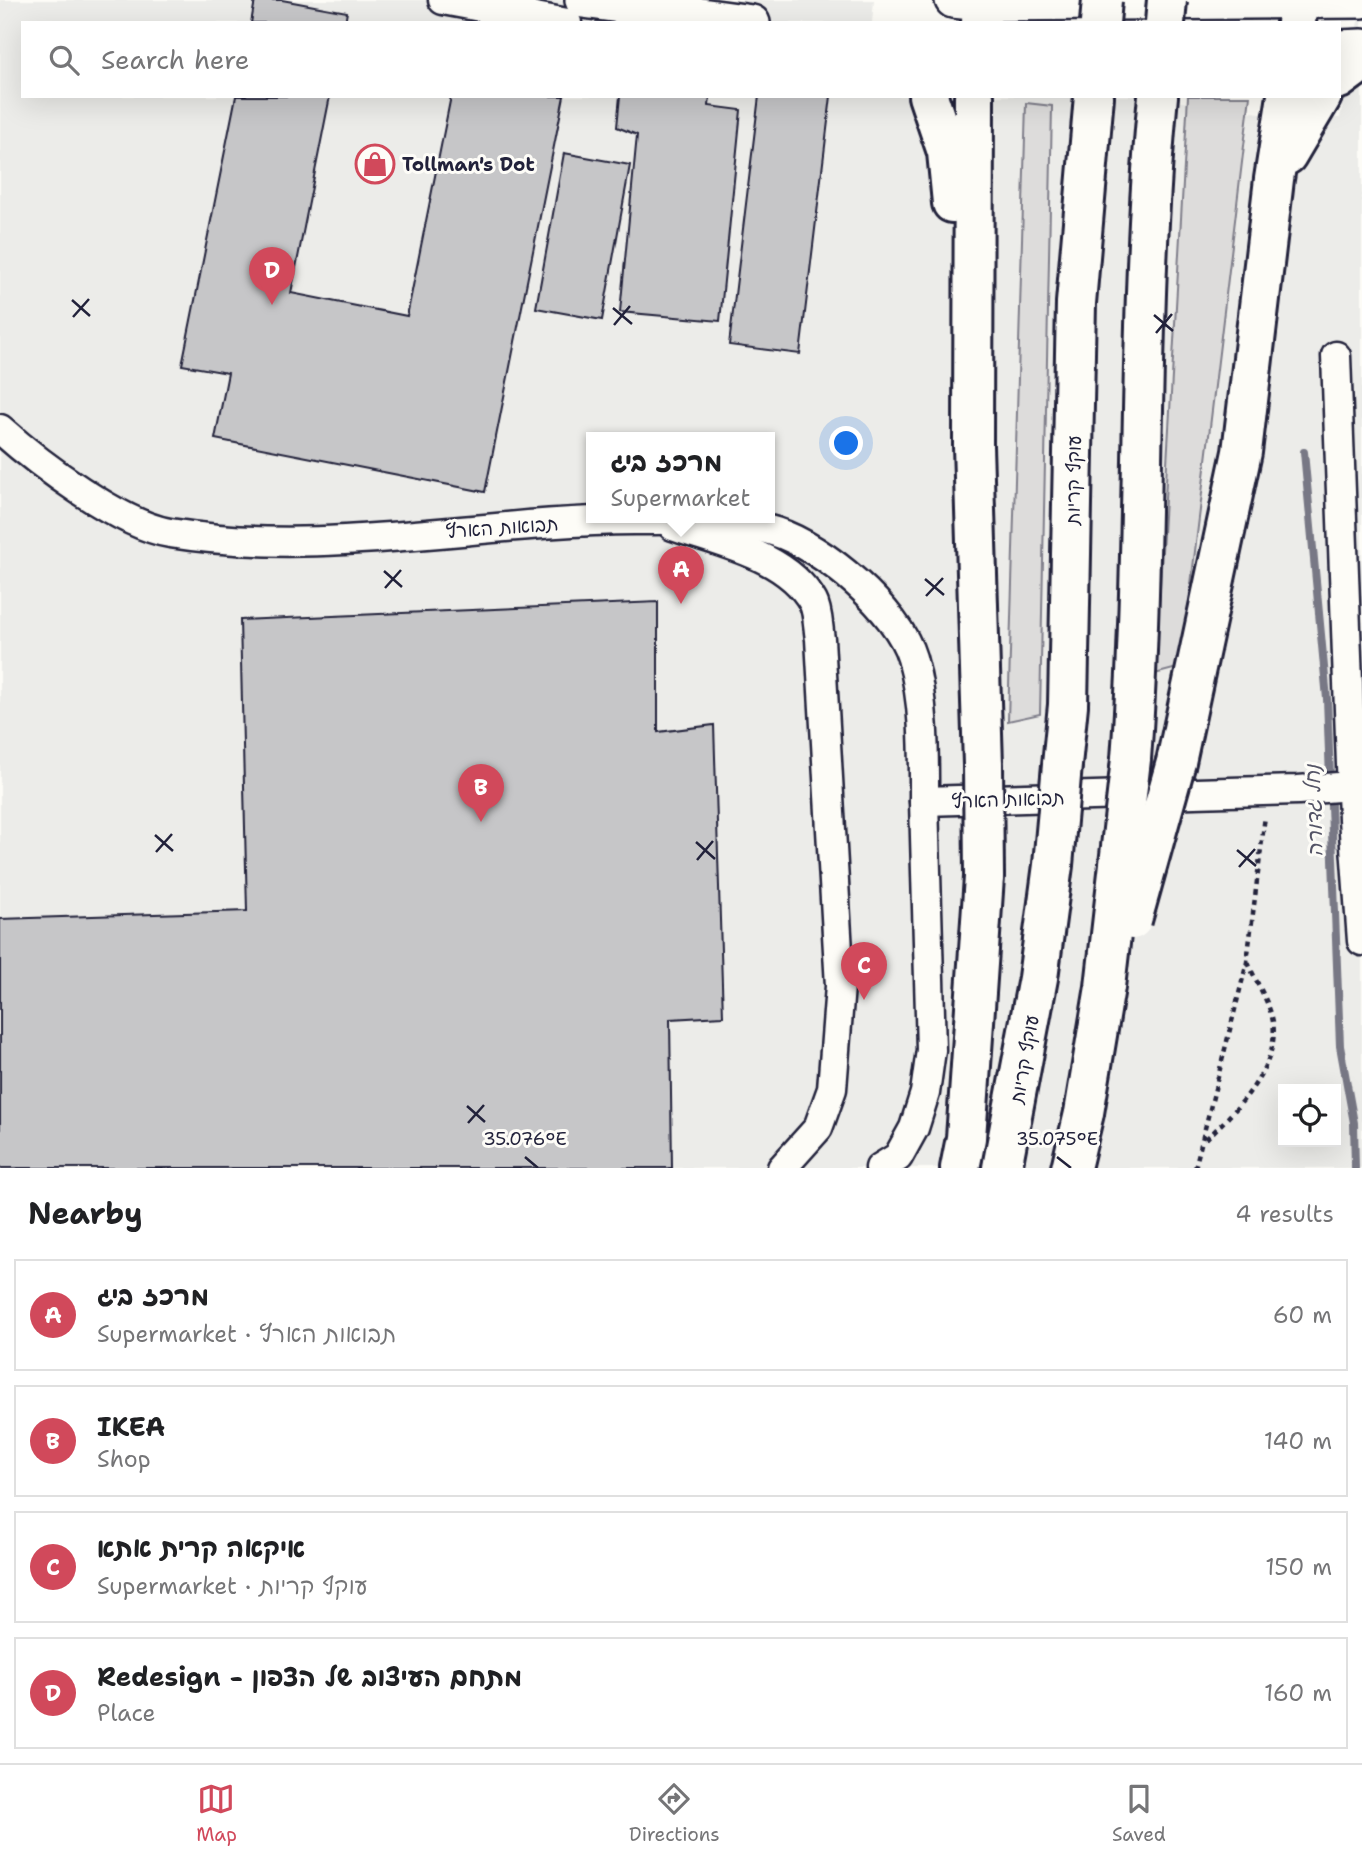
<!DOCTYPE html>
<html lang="en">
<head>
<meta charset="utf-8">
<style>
  body { margin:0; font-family:"Shantell Sans","Playpen Sans Hebrew",sans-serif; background:#f2f2f2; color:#202124 }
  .controls { position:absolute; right:21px; bottom:21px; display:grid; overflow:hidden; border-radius:0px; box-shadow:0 7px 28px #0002 }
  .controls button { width:63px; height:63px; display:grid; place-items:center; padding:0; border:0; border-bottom:2px solid #e0e0e0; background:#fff; color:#202124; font:35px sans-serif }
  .you { position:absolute; left:847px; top:444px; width:24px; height:24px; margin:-18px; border:5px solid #fff; border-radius:50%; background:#1a73e8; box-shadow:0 0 0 10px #1a73e833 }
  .badge { display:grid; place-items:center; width:46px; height:46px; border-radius:50%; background:#d1495b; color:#fff; font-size:23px; font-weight:700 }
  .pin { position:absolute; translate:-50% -58px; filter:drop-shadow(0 2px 4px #0008) }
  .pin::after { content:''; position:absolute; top:37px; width:24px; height:21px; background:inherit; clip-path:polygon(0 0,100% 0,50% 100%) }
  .popup { position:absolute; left:586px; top:432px; width:189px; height:91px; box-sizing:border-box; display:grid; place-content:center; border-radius:0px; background:#fff; filter:drop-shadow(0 2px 5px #0005); font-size:23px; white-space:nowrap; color:#757577 }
  .popup b { font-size:26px; color:#202124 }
  .popup::after { content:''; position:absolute; left:50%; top:100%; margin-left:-14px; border:14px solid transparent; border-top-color:#fff }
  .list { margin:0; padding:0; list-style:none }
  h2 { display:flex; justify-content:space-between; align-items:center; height:91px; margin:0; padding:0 28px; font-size:30px }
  h2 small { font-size:23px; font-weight:400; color:#757577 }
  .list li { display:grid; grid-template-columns:46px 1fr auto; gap:21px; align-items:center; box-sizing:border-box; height:112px; margin:0 14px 14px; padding:0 14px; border:2px solid #e0e0e0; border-radius:0px }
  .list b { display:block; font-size:26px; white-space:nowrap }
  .list p { margin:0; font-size:23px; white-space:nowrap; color:#757577 }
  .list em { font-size:23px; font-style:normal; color:#757577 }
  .icon { flex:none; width:38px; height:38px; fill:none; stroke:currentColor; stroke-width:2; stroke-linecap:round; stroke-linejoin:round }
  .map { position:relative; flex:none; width:1362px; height:1168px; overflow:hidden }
  .search { position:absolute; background:#fff; box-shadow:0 7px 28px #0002; left:21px; right:21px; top:21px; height:77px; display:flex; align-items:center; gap:18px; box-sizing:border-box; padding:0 24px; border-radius:0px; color:#757577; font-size:26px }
  .sheet { height:595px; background:#fff }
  nav { display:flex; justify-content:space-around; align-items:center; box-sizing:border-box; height:98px; border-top:2px solid #e0e0e0; background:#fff; font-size:19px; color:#757577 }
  nav a { display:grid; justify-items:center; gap:4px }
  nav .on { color:#d1495b }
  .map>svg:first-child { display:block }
  .built { fill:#ecece9; fill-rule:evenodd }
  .green { fill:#dddcdb; stroke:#807f8b; stroke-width:2 }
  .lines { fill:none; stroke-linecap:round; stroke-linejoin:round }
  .stream { stroke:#787885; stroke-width:8 }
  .building { fill:#c6c6c8; stroke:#22223b; stroke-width:2 }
  .minor-casing { stroke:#22223b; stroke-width:33 }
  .major-casing { stroke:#22223b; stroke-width:40 }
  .highway-casing { stroke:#22223b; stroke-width:44 }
  .path { stroke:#22223b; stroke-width:4.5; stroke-dasharray:5 5; stroke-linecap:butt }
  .minor { stroke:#fdfcf7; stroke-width:28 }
  .major { stroke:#fdfcf7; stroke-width:35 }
  .highway { stroke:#fdfcf7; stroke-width:38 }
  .highway-bridge-casing { stroke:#22223b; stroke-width:44; stroke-linecap:butt }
  .highway-bridge { stroke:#fdfcf7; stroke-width:38 }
  .ticks { fill:none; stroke:#22223b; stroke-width:2.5 }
  .labels { text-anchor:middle; stroke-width:6; stroke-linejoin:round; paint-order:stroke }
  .poi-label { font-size:19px; font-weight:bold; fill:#22223b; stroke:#fdfcf7; text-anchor:start }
  .street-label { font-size:19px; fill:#22223b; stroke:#fdfcf7 }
  .water-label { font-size:21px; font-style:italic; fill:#545466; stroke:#fdfcf7 }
  .ticks-label { font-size:18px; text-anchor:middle; fill:#22223b; stroke:#fdfcf7; stroke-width:6; stroke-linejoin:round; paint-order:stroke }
</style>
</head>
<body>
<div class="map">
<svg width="1362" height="1168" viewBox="0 0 1362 1168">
  <rect width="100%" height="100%" fill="#fdfcf7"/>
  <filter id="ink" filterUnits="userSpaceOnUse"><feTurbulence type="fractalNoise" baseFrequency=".0143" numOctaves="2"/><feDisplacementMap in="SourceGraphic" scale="14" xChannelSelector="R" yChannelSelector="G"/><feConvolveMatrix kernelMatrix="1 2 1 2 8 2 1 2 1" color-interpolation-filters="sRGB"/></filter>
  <g filter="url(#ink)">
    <path class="built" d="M0 0H874L872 23H23V96H1138L1304 119 1340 118 1362 0V1168H0ZM592 438H770V518H592ZM1283 1089H1336V1142H1283Z"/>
    <g class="green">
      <path d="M1188 96H1250L1181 667 1155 674Z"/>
      <path d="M1026 103 1052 106 1040 714 1008 721Z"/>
    </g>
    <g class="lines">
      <path class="stream" d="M1304 452 1327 699 1340 1046 1354 1123 1355 1168"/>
    </g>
    <g class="building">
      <path d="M255 0H282L347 12 345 23H251Z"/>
      <path d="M236 96H330L291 293 407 316 451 96H564L485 492 215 439 228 373 182 365Z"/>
      <path d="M620 96H710L709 106 741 110 720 321 620 312 637 135 617 127Z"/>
      <path d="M759 96H831L800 354 729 345Z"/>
      <path d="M564 153 630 165 602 320 536 308Z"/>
      <path d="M658 602V732L714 725 723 1016 670 1019 672 1168H0V919L247 911 240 620Z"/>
    </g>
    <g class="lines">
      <defs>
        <g id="minor">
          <path d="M443 0 567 23"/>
          <path d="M1336 356 1353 819 1362 941"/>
          <path d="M0 429C38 463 120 525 170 533 324 558 480 521 634 520 682 520 730 517 776 532 823 547 898 610 912 658 925 703 924 755 924 801L1298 790 1352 786 1362 779"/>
          <path d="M673 526C720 543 787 555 813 602 818 611 818 628 820 639L840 986 832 1089 818 1128 782 1168"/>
          <path d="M880 1168 898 1157 914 1128 925 1093 931 1050 924 801"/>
        </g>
        <g id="major">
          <path d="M583 0 752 23"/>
          <path d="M953 0 982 3 1362 0"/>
          <path d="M1339 48 1362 47"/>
        </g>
        <g id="highway">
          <path d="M981 23 982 0"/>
          <path d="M1296 23 1298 0"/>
          <path d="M1339 79 1362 62"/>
          <path d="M928 96 947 152 952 203"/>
          <path d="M974 96 973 446 983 765"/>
          <path d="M1287 155 1322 96"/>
          <path d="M1131 759C1147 539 1137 317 1158 96"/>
          <path d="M1176 762 1242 452 1274 179 1287 96"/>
          <path d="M1062 765 1068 705 1076 303 1094 96"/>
          <path d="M960 1168 966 1138 984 877"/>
          <path d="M1002 1168 1038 978 1053 865"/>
          <path d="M1071 1168 1084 1113"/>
        </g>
      </defs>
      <use href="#minor" class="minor-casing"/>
      <use href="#major" class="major-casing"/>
      <use href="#highway" class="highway-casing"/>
      <g class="path">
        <path d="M1206 1139C1235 1112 1280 1067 1273 1022 1270 1003 1255 981 1248 962"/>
        <path d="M1195 1168 1247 962 1265 816"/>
      </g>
      <use href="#minor" class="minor"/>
      <use href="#major" class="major"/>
      <use href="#highway" class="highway"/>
      <defs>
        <g id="highway-bridge">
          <path d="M1100 23 1102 0"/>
          <path d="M1165 23 1167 0"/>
          <path d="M983 765 984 877"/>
          <path d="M1053 865 1062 765"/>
          <path d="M1132 920 1176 762"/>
          <path d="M1084 1113 1105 987 1131 759"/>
        </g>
      </defs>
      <use href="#highway-bridge" class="highway-bridge-casing"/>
      <use href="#highway-bridge" class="highway-bridge"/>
    </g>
  </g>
  <path class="ticks" d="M72 300 90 316M613 308 632 324M1154 315 1173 331M73 317 89 299M614 325 630 306M1156 333 1172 314M384 571 402 587M925 579 944 595M385 588 401 570M926 596 943 578M155 835 173 851M696 842 715 859M1237 850 1256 866M156 852 172 834M697 860 713 841M1239 867 1255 849M467 1106 485 1122M468 1123 484 1105M525 1157 538 1168M1057 1157 1071 1168"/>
  <defs>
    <symbol id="shop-ring" viewBox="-11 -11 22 22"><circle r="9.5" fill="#fdfcf7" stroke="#d1495b" stroke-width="1.5"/><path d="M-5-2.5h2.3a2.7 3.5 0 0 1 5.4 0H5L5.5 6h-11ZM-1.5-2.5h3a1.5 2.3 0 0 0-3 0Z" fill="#d1495b"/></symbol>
  </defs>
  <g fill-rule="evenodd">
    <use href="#shop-ring" x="353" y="142" width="44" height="44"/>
  </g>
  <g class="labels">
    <g class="poi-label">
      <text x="402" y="171">Tollman's Dot</text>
    </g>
    <g class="street-label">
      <text transform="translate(1073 480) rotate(-89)" y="7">עוקף קריות</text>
      <text transform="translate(502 527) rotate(-4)" y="7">תבואות הארץ</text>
      <text transform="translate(1008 799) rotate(-2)" y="7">תבואות הארץ</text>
      <text transform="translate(1024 1059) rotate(-80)" y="7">עוקף קריות</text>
    </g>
    <g class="water-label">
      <text transform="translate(1314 811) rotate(-92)" y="7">נחל גדורה</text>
    </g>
  </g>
  <g class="ticks-label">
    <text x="525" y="1145">35.076°E</text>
    <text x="1057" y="1145">35.075°E</text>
  </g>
</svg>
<div class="controls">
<button><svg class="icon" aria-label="locate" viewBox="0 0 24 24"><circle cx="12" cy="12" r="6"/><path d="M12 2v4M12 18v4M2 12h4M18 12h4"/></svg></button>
</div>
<div class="you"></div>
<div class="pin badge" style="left:681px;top:604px">A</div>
<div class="popup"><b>מרכז ביג</b>Supermarket</div>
<div class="pin badge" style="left:481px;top:822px">B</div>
<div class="pin badge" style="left:864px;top:1000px">C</div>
<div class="pin badge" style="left:272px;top:305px">D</div>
<div class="search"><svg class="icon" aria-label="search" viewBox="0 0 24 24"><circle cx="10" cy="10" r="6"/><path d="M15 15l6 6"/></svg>Search here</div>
</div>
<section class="sheet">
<h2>Nearby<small>4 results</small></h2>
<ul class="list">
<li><span class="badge">A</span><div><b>מרכז ביג</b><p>Supermarket · תבואות הארץ</p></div><em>60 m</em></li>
<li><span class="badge">B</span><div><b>IKEA</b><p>Shop</p></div><em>140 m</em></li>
<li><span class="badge">C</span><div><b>איקאה קרית אתא</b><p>Supermarket · עוקף קריות</p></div><em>150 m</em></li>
<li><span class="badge">D</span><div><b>Redesign - מתחם העיצוב של הצפון</b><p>Place</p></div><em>160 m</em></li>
</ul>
</section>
<nav>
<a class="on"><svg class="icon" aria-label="map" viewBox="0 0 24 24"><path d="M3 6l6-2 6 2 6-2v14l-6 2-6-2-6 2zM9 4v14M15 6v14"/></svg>Map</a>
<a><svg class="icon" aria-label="directions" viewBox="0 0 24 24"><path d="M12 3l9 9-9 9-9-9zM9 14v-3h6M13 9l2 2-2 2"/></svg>Directions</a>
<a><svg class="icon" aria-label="saved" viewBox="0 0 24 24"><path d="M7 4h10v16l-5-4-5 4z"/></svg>Saved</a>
</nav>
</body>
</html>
